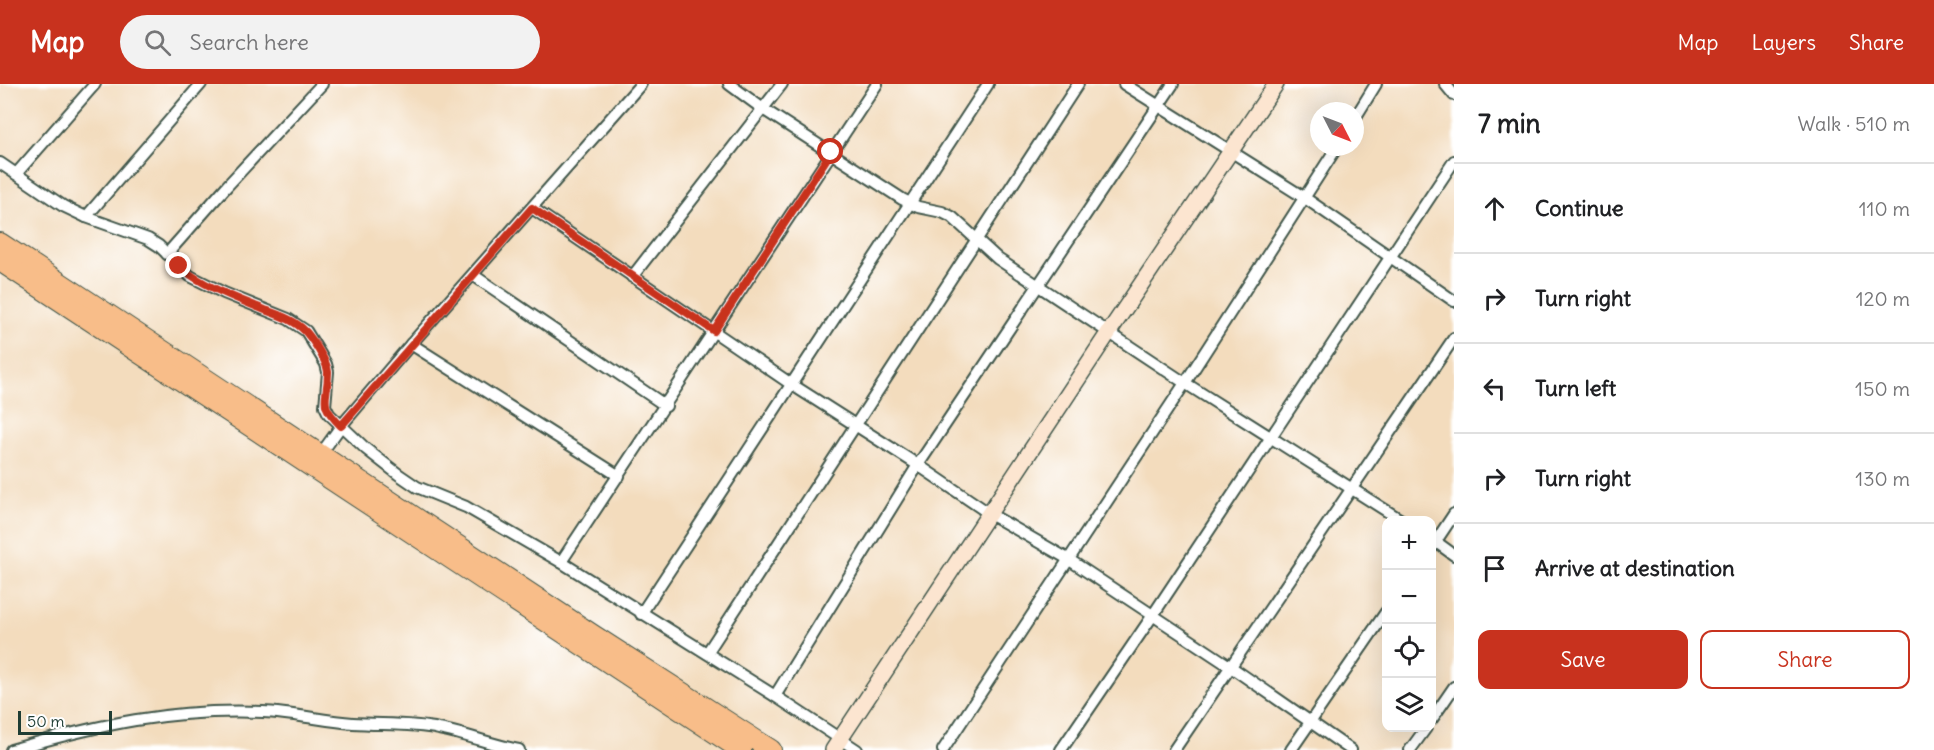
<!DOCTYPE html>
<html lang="en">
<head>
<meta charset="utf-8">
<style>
  body { margin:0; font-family:Delius,sans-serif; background:#f2f2f2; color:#202124 }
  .controls { position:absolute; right:18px; bottom:18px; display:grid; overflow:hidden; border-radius:12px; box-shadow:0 6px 24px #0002 }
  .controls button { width:54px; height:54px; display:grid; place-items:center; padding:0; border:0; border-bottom:2px solid #e0e0e0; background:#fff; color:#202124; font:30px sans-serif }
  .compass { position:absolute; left:1310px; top:18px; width:54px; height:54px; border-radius:50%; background:#fff; box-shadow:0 6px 24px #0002; rotate:132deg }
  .scale { position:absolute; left:18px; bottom:15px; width:94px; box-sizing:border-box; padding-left:6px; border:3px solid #1f3d34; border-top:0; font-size:16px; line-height:21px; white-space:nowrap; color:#1f3d34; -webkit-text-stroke:4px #fff; paint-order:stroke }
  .stop { position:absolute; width:18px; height:18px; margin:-14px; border:4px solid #c8321e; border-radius:50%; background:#fff }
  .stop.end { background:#c8321e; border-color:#fff; box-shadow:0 2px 6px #0008 }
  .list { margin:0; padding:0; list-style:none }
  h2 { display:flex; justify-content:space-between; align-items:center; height:78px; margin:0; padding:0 24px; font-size:26px }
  h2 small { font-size:20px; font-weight:400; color:#757577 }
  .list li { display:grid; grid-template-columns:39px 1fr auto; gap:18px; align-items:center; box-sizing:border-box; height:90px; padding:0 24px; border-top:2px solid #e0e0e0 }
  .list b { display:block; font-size:22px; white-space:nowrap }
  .list em { font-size:20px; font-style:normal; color:#757577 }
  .actions { display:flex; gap:12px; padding:18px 24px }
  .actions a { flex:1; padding:14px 0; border:2px solid #c8321e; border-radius:12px; text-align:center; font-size:21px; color:#c8321e }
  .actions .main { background:#c8321e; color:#fff }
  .icon { flex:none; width:33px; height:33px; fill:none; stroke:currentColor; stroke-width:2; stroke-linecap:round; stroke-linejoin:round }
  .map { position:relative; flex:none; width:1454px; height:666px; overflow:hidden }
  header { display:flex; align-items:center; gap:36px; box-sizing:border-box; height:84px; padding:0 30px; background:#c8321e; color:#fff }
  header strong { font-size:28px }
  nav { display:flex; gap:33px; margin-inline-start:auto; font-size:21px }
  .search { width:420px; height:54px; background:#f2f2f2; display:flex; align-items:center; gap:15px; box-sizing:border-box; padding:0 21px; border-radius:33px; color:#757577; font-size:22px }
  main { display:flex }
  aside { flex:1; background:#fff }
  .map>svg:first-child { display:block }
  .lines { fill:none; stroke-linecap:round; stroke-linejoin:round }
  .street-casing { stroke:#3f5549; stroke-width:14 }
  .secondary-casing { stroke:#3f5549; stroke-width:18 }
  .highway-casing { stroke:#3f5549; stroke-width:22 }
  .street { stroke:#fff; stroke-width:10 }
  .secondary { stroke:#fce5d0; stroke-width:15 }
  .highway { stroke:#f8bd89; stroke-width:20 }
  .route { stroke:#c8321e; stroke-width:8 }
</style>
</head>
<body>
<header>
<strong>Map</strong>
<div class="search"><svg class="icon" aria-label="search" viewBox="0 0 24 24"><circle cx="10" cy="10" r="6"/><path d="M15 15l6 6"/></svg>Search here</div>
<nav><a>Map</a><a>Layers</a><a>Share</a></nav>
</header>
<main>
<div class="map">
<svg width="1454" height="666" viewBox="0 0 1454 666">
  <rect width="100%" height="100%" fill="#fff"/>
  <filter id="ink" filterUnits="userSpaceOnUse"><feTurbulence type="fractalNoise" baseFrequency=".0167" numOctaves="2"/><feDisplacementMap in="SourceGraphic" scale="12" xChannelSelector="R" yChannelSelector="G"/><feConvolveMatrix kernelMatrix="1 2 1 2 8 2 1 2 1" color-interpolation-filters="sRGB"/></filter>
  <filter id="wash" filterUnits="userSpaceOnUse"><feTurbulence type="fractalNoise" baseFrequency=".008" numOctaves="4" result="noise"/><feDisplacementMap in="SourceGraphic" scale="24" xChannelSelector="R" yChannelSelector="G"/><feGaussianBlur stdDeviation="1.35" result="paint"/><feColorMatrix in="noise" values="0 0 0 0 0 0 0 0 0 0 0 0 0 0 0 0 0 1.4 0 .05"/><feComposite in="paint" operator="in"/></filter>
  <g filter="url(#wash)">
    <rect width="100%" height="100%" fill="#f3dcbd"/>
  </g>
  <g filter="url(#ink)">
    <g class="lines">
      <defs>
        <g id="street">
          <path d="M729 0 763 25 902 115 918 123 942 128 952 133 998 175 1185 299 1401 436"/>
          <path d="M1124 0 1305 114 1454 217"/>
          <path d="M1445 0 1454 11"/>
          <path d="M1355 34 1376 0"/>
          <path d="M0 79 63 122 86 133 148 155 159 162 190 192 224 209 288 235 306 247 326 280 328 288 325 322 329 330 366 365 398 390 417 403 466 423 561 478 775 612 857 666"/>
          <path d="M16 90 95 0"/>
          <path d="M532 124 791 300 918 381 990 430 1068 475 1231 583 1351 666"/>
          <path d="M86 133 201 0"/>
          <path d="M167 170 227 102 322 0"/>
          <path d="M473 191 666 322"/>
          <path d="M632 193 782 0"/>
          <path d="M411 260 619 392"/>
          <path d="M320 371 341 342 411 260 641 0"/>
          <path d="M1432 455 1454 471"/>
          <path d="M1432 463 1454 430"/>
          <path d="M561 478 877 0"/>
          <path d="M641 530 988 0"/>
          <path d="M707 569 1078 0"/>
          <path d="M775 612 918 381 1173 0"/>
          <path d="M1432 635 1454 603"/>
          <path d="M11 666C97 641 172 624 263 628 293 629 323 637 353 639 382 641 411 639 439 645 466 650 492 661 519 666"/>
          <path d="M943 666 1185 299 1337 63"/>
          <path d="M1061 666 1153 531 1454 77"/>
          <path d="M1174 666 1454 254"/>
          <path d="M1291 666 1386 528"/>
          <path d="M1410 666 1426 644"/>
        </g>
        <path id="secondary" d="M833 666 1109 248 1276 0"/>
        <g id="highway">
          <path d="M0 159 593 551 771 666"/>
          <path d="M0 177 741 666"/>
        </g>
      </defs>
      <use href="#street" class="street-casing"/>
      <use href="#secondary" class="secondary-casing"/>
      <use href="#highway" class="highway-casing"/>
      <use href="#street" class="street"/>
      <use href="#secondary" class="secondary"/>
      <use href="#highway" class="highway"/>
    </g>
  </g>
  <g class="lines" filter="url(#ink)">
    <path class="route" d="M179 182C204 203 236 214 265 226 279 231 295 236 306 248 313 256 327 277 328 288 328 318 317 318 341 342L532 124 714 247 831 68"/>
  </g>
</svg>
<div class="controls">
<button>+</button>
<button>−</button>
<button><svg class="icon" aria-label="locate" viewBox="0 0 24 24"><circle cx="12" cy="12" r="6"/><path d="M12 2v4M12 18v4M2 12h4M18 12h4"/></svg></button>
<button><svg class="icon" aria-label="layers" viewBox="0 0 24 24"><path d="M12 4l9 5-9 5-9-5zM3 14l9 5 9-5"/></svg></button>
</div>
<svg class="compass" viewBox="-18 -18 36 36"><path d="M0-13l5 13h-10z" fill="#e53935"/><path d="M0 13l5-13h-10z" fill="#757577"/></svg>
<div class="scale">50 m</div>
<div class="stop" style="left:831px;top:68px"></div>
<div class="stop end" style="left:179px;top:182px"></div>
</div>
<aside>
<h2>7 min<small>Walk · 510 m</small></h2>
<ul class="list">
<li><svg class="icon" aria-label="ahead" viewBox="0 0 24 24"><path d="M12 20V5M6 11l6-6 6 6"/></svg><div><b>Continue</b></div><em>110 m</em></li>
<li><svg class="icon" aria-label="right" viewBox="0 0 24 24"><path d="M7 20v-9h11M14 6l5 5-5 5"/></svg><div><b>Turn right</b></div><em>120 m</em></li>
<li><svg class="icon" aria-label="left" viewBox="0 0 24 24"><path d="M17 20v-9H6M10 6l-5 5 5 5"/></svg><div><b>Turn left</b></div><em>150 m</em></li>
<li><svg class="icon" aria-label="right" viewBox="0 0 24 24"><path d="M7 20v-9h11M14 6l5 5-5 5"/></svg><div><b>Turn right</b></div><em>130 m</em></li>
<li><svg class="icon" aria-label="arrive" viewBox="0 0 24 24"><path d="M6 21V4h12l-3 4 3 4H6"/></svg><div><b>Arrive at destination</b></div></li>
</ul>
<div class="actions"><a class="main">Save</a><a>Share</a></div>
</aside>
</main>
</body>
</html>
